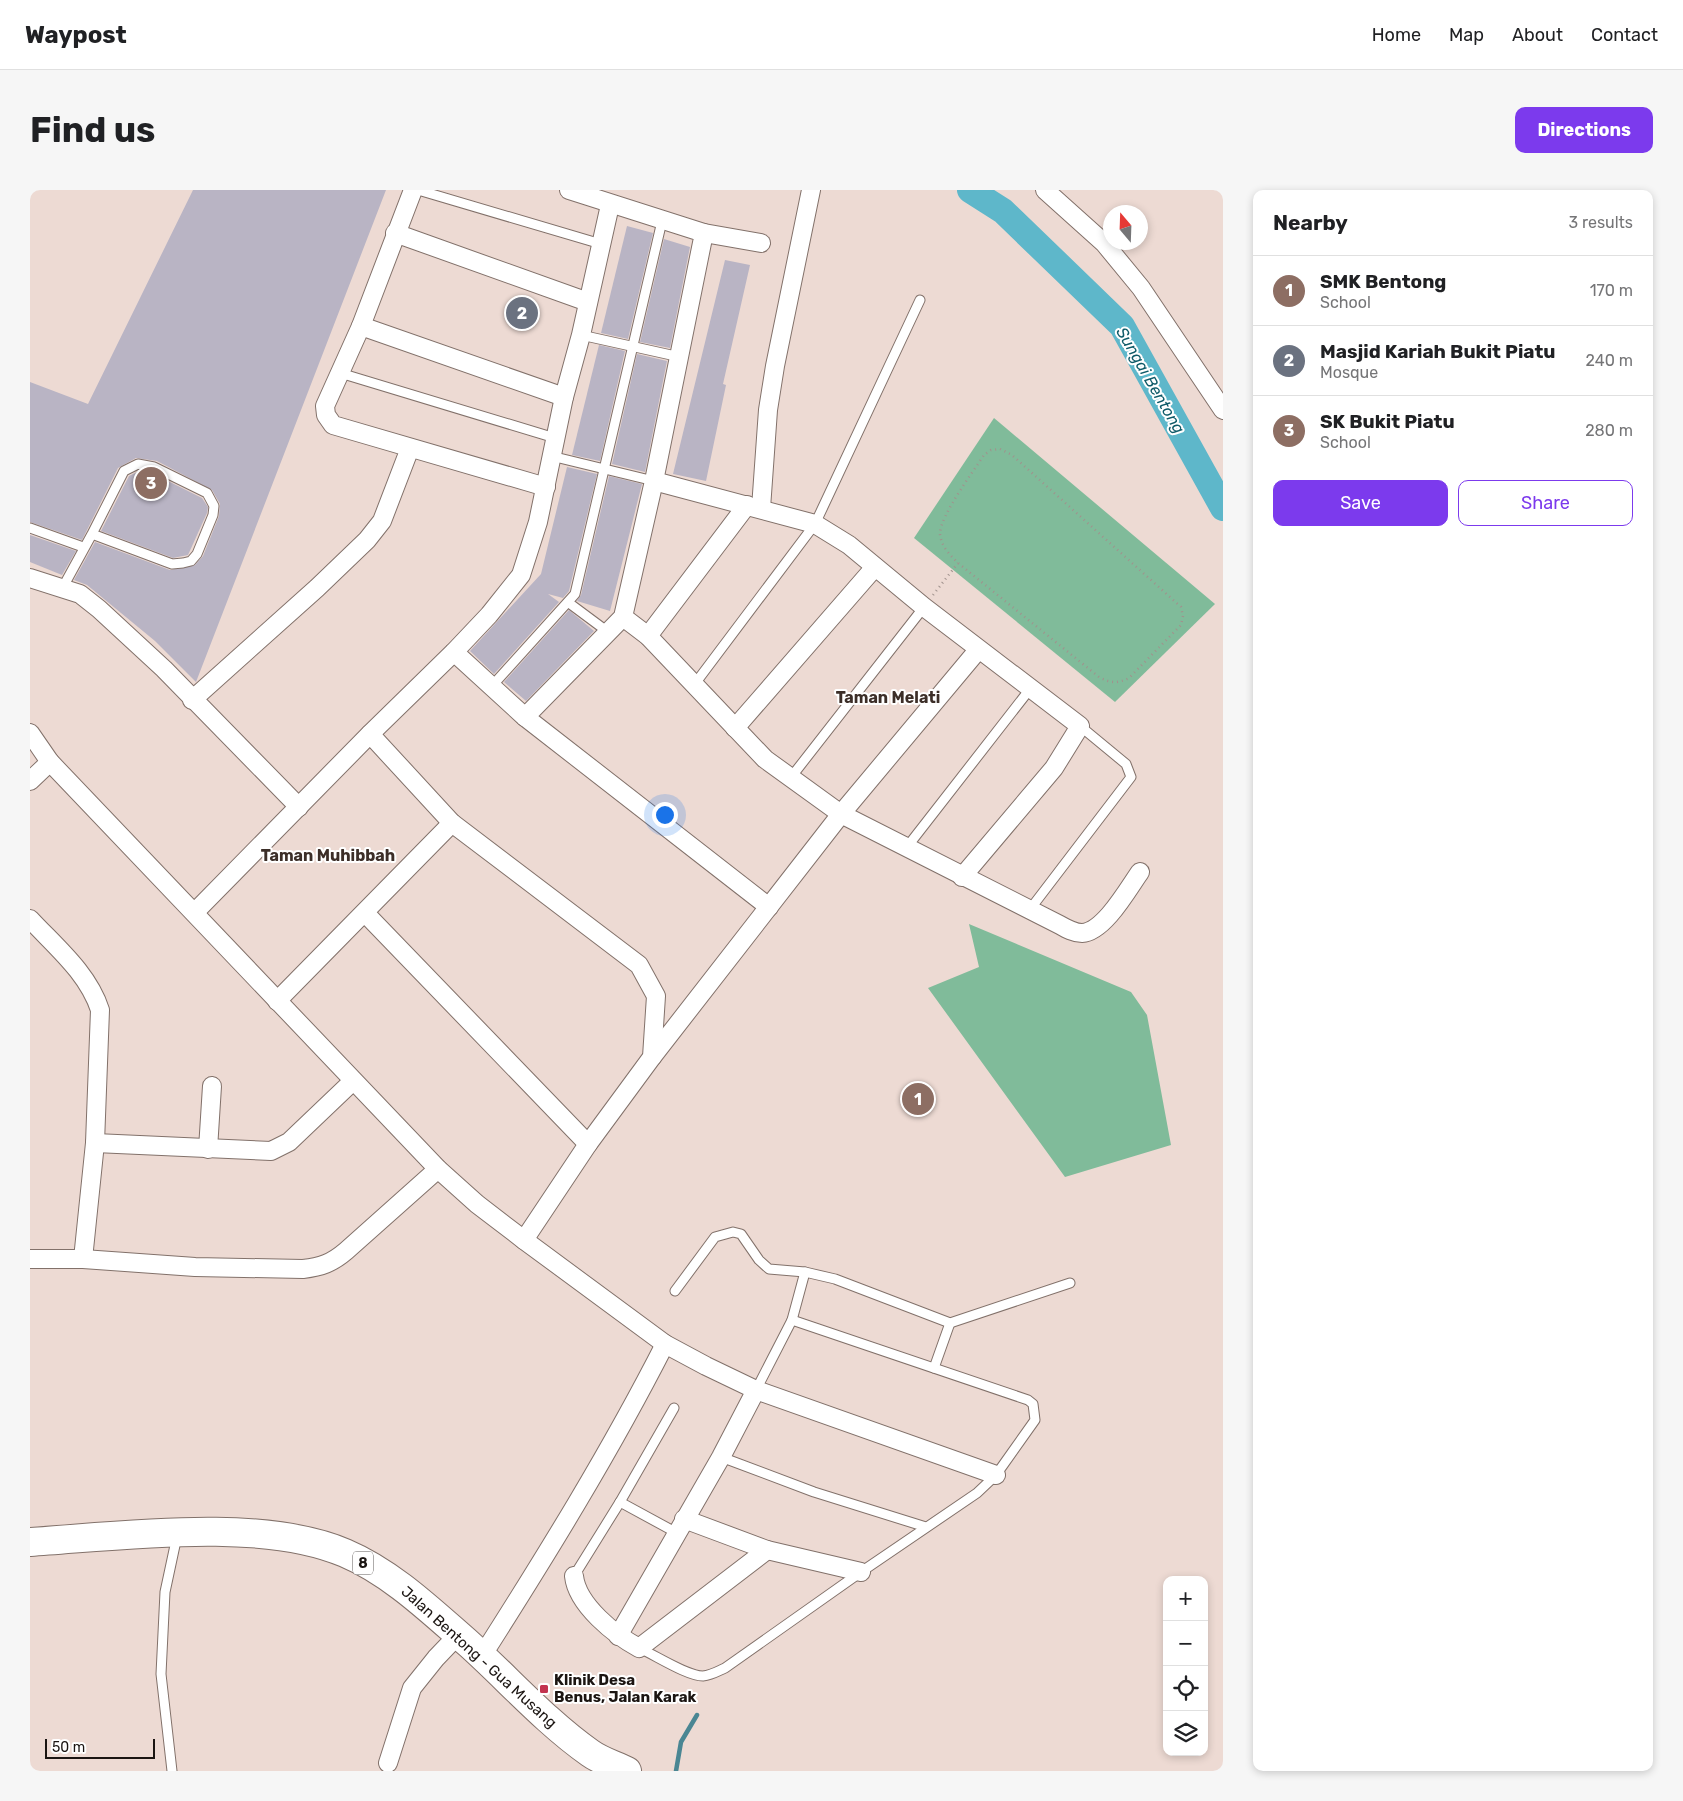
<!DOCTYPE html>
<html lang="en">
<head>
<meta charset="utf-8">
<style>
  body { margin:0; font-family:Rubik,sans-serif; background:#f6f6f6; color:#202124 }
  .controls { position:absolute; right:15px; bottom:15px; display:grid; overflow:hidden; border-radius:10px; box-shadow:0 2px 8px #0003 }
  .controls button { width:45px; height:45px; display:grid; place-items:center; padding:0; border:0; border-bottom:1px solid #e0e0e0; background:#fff; color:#202124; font:25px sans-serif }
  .compass { position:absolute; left:1073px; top:15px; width:45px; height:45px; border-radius:50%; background:#fff; box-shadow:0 2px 8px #0003; rotate:341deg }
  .scale { position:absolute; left:15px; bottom:12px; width:110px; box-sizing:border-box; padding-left:5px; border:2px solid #1b1512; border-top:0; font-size:14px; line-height:18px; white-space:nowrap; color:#1b1512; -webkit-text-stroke:4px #fff; paint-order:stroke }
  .you { position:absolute; left:634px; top:624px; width:18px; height:18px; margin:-12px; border:4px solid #fff; border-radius:50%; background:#1a73e8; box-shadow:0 0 0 8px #1a73e833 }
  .badge { display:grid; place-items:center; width:32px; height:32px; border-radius:50%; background:#7c3aed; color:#fff; font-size:16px; font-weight:700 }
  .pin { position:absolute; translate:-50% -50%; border:2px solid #fff; box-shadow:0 1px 5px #0006 }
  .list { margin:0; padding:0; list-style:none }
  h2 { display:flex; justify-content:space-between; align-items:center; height:65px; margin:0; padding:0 20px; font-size:21px }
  h2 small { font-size:16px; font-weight:400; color:#757577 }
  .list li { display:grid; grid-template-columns:32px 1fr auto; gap:15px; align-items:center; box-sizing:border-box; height:70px; padding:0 20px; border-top:1px solid #e0e0e0 }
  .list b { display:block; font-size:19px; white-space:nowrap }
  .list p { margin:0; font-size:16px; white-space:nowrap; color:#757577 }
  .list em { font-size:16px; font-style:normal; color:#757577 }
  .actions { display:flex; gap:10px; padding:15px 20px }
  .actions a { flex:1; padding:11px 0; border:1px solid #7c3aed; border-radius:10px; text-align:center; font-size:18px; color:#7c3aed }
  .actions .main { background:#7c3aed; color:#fff }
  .icon { flex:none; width:28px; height:28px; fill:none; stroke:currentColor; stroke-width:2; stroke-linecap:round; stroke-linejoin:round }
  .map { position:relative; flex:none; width:1193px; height:1581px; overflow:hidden; border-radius:10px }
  header { display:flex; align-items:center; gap:30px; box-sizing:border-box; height:70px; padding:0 25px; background:#fff; border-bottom:1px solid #e0e0e0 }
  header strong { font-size:24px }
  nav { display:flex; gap:28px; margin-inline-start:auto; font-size:18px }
  .intro { display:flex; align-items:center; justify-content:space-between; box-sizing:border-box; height:120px; padding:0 30px }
  h1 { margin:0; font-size:35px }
  .button { padding:12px 22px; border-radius:10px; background:#7c3aed; color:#fff; font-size:18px; font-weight:700 }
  main { display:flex; gap:30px; padding:0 30px }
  aside { flex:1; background:#fff; border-radius:10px; box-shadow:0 2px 8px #0003 }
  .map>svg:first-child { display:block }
  .green { fill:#80bb9a }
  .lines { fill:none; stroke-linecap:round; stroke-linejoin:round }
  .stream { stroke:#4a8693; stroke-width:4.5 }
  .river { stroke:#5eb7ca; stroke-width:26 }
  .building { fill:#b9b4c4 }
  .lane-casing { stroke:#82716a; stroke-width:11 }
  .street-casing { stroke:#82716a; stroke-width:20 }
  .primary-casing { stroke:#82716a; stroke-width:30 }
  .path { stroke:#a0928d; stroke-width:2.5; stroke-dasharray:1 4; stroke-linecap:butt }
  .lane { stroke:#fff; stroke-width:9 }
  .street { stroke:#fff; stroke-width:18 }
  .primary { stroke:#fff; stroke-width:28 }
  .poi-dot { fill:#c3334f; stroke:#fff; stroke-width:2 }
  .labels { text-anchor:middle; stroke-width:4; stroke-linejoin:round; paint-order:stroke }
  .shield { fill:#fff; stroke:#5f5b59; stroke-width:1 }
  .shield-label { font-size:14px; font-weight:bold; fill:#1b1512 }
  .street-label { font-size:15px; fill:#1b1512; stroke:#fff }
  .poi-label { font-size:15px; font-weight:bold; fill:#1b1512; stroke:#fff; text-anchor:start }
  .water-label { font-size:16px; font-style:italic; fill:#0e5a68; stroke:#fff }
  .neighbourhood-label { font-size:16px; font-weight:bold; fill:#3c2e28; stroke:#fff }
</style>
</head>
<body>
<header>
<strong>Waypost</strong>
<nav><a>Home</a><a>Map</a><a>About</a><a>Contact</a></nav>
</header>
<div class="intro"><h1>Find us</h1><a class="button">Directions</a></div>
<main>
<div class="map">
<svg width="1193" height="1581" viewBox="0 0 1193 1581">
  <rect width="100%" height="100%" fill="#eddad3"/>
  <g class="green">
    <path d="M964 228 1185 414 1085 512 884 348Z"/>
    <path d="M939 734 1101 802 1117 825 1141 955 1035 987 898 798 949 777Z"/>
  </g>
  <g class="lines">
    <path class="stream" d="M646 1581 651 1552 667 1525"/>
    <path class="river" d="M940 0 973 21 1092 136 1193 318"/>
  </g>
  <g class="building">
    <path d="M163 0H356L166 492 125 451 57 395 44 390 65 352 140 380 165 375 173 366 189 326 190 314 182 300 127 271 106 268 88 278 52 350 0 332V192L58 214Z"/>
    <path d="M597 36 623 43 598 149 571 143Z"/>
    <path d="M634 49 660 57 640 158 610 152Z"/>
    <path d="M695 70 720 75 693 194 696 195 676 291 643 284Z"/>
    <path d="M569 155 595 161 570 271 542 265Z"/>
    <path d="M607 164 637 171 615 282 582 274Z"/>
    <path d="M537 277 567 284 539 401 533 408 518 404 529 412 464 484 440 461 511 384Z"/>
    <path d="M109 281 122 283 172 308 178 317 177 323 158 365 143 368 71 341 99 286Z"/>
    <path d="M579 286 612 294 580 421 547 411 551 405Z"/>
    <path d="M0 345 46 361 32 385 0 372Z"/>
    <path d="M539 420 564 441 496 511 474 492Z"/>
  </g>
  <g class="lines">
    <defs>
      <g id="lane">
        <path d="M388 0 571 54"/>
        <path d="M551 145 650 167"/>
        <path d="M310 183 525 248"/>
        <path d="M521 266 624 291"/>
        <path d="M0 338 53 357"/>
        <path d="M33 397 62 344 142 374 153 373 161 371 167 364 183 325 184 316 177 303 124 277 108 274 94 281 62 344"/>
        <path d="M539 413 578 442"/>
        <path d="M664 495 785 334 890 110"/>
        <path d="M461 497 545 404 632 31"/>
        <path d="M762 586 894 417"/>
        <path d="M877 657 1000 499"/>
        <path d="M1001 718 1101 587 1096 574 1050 536"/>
        <path d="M645 1101 685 1047 703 1042 711 1044 729 1070 739 1079 775 1082 805 1089 920 1133 1040 1093"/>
        <path d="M904 1178 920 1133"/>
        <path d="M726 1200 762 1130 775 1082"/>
        <path d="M691 1267 784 1302 896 1337"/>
        <path d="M590 1312 647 1343"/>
        <path d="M544 1386 590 1312 644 1218"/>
        <path d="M609 1458C625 1465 657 1486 673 1486 682 1485 688 1481 695 1478L831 1382 947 1303 966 1285 1005 1230 1003 1214 998 1210 762 1130"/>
        <path d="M142 1581 131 1484 135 1402 147 1346"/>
      </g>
      <g id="street">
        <path d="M383 0 331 136 295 216 296 225 303 235 516 297"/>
        <path d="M1015 0 1074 53 1111 98 1193 220"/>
        <path d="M365 43 558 112"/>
        <path d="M674 43 731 53"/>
        <path d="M331 136 534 207"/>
        <path d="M624 291 785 334 819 355 894 417 1050 536 1024 578 932 687"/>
        <path d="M731 318 738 220 745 176 781 0"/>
        <path d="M0 388 50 404 69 419 134 479 269 617"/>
        <path d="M593 427 618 446 735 569 811 624 1030 735C1037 739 1044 743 1052 743 1074 742 1098 699 1110 682"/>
        <path d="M618 446 717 315"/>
        <path d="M424 462 495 527 739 717"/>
        <path d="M162 510 287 398 337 350 352 331 380 258"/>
        <path d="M495 527 593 427 624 291 674 43 539 0"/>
        <path d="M705 538 845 377"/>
        <path d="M0 543 20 572 408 979 447 1014 494 1050 635 1154 676 1176 726 1200 966 1285"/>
        <path d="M340 544 422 633 609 775 626 806 622 867 558 954 494 1050"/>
        <path d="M0 591 20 572"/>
        <path d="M165 722 340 544 424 462 459 425 491 385 508 332 534 207 551 145 580 15"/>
        <path d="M335 723 558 954"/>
        <path d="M0 729C26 757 58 783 70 820L65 953 53 1069"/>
        <path d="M247 811 422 633"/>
        <path d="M622 867 811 624 948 460"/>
        <path d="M65 953 241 961 259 952 323 891"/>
        <path d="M178 959 182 896"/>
        <path d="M0 1069H53L165 1077 273 1079C291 1077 302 1073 316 1061L408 979"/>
        <path d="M654 1329 737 1360 831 1382"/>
        <path d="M544 1386C547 1415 585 1445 609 1458L737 1360"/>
        <path d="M588 1446 691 1267 726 1200"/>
        <path d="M452 1466C517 1364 580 1262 635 1154"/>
        <path d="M358 1573 382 1498 406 1468 428 1445"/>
      </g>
      <path id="primary" d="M0 1352C91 1346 231 1327 315 1363 362 1383 401 1421 439 1454 479 1490 516 1532 560 1563 571 1571 585 1575 597 1581"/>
    </defs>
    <use href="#lane" class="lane-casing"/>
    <use href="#street" class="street-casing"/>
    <use href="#primary" class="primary-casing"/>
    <g class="path">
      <path d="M970 259 982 265 1151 417 1153 426 1151 435 1099 488C1087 494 1080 493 1069 487L928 373C920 365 911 356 910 344 910 326 943 282 954 265L961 260Z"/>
      <path d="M903 405 928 373"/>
    </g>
    <use href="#lane" class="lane"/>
    <use href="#street" class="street"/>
    <use href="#primary" class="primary"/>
  </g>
  <rect class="poi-dot" x="509" y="1494" width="10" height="10" rx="2.5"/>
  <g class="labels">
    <rect class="shield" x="323" y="1361.5" width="20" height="23" rx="4"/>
    <g class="shield-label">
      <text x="333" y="1378">8</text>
    </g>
    <g class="street-label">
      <text transform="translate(449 1467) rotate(42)" y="5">Jalan Bentong - Gua Musang</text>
    </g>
    <g class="poi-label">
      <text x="524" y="1495">Klinik Desa<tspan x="524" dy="17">Benus, Jalan Karak</tspan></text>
    </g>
    <g class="water-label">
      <text transform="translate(1121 190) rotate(60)" y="6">Sungai Bentong</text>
    </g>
    <g class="neighbourhood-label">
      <text x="858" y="513">Taman Melati</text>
      <text x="298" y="671">Taman Muhibbah</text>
    </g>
  </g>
</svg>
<div class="controls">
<button>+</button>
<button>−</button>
<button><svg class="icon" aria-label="locate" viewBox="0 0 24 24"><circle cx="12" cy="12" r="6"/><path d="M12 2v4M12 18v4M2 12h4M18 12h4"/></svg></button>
<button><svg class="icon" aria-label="layers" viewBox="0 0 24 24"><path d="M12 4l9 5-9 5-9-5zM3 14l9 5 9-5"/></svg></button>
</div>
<svg class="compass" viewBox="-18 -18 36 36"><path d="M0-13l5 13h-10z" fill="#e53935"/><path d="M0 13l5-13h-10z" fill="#757577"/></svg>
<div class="scale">50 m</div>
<div class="you"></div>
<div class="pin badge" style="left:888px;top:909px;background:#8d6e63">1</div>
<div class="pin badge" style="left:492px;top:123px;background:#6b7280">2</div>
<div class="pin badge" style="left:121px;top:293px;background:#8d6e63">3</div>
</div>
<aside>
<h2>Nearby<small>3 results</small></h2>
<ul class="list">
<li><span class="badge" style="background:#8d6e63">1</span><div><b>SMK Bentong</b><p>School</p></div><em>170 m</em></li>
<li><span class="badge" style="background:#6b7280">2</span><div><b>Masjid Kariah Bukit Piatu</b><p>Mosque</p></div><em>240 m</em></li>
<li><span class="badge" style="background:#8d6e63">3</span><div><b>SK Bukit Piatu</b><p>School</p></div><em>280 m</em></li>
</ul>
<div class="actions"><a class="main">Save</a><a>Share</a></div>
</aside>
</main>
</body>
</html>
